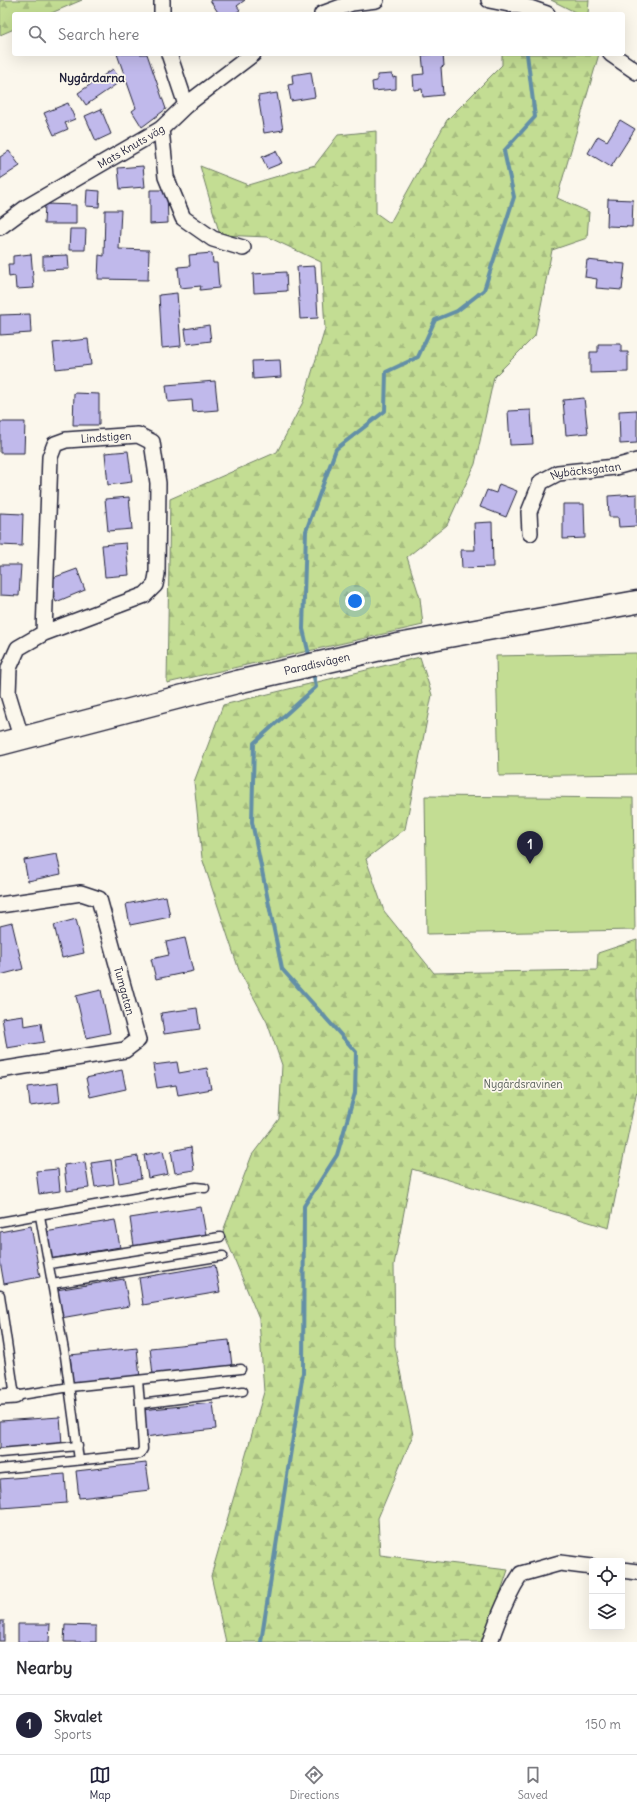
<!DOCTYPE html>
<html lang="en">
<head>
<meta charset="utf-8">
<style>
  body { margin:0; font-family:Delius,sans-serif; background:#f7f7f7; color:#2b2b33 }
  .controls { position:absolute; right:12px; bottom:12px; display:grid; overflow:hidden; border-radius:4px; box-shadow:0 4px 16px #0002 }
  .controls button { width:36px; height:36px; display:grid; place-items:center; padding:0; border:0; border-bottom:1px solid #e1e1e2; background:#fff; color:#2b2b33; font:20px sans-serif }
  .you { position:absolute; left:355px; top:601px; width:14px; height:14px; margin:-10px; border:3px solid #fff; border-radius:50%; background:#1a73e8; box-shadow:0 0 0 6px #1a73e833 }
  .badge { display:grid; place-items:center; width:26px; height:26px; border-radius:50%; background:#22223b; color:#fff; font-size:13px; font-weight:700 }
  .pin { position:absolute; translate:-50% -33px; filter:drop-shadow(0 1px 2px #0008) }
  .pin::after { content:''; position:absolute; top:21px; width:14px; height:12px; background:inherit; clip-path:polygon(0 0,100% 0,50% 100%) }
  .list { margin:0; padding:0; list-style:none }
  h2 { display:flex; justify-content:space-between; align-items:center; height:52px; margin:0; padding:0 16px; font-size:17px }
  h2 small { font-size:13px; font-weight:400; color:#7c7c81 }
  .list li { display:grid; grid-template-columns:26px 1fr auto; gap:12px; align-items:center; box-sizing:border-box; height:60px; padding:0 16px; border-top:1px solid #e1e1e2 }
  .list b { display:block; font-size:15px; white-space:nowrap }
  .list p { margin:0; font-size:13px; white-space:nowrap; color:#7c7c81 }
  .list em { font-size:13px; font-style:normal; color:#7c7c81 }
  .icon { flex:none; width:22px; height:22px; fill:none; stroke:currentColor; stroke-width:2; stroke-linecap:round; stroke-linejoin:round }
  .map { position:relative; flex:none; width:637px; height:1642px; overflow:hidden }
  .search { position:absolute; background:#fff; box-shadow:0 4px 16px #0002; left:12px; right:12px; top:12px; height:44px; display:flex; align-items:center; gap:10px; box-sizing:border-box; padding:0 14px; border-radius:4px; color:#7c7c81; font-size:15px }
  .sheet { height:112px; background:#fff }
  nav { display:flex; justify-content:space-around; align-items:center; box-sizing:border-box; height:56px; border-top:1px solid #e1e1e2; background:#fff; font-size:11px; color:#7c7c81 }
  nav a { display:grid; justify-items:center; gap:2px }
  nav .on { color:#22223b }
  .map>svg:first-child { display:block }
  .forest { fill:url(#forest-firs); stroke:#728067 }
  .pitch { fill:#c3dd93; stroke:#728067 }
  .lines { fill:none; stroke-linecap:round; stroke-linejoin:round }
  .stream { stroke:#638fa7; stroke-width:4 }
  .building { fill:#c0b9eb; stroke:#22223b }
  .lane-casing { stroke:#22223b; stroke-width:11 }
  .street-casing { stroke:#22223b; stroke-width:18 }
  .secondary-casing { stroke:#22223b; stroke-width:25 }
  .lane { stroke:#fbf7ec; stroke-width:8 }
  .street { stroke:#fbf7ec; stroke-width:15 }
  .secondary { stroke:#fbf7ec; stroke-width:22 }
  .labels { text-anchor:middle; stroke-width:3.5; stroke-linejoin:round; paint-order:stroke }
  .street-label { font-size:11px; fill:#22223b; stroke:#fbf7ec }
  .park-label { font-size:11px; fill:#525a55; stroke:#fbf7ec }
  .neighbourhood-label { font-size:12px; font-weight:bold; fill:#22223b; stroke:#fbf7ec }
</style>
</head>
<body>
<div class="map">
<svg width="637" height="1642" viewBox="0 0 637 1642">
  <defs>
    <pattern id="forest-firs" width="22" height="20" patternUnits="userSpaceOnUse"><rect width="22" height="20" fill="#c3dd93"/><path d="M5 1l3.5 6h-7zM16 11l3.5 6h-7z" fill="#a7bd80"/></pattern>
  </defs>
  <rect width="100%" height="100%" fill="#fbf7ec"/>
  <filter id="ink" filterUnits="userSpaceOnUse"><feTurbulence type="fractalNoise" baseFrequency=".025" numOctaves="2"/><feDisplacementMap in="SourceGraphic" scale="8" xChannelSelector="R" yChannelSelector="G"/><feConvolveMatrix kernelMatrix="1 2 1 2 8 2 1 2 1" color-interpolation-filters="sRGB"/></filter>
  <g filter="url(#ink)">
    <g class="forest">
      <path d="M0 0H82L49 14H14V29L0 35Z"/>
      <path d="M551 0H589L588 14H579Z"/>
      <path d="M502 54H599L557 198 589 212 587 238 552 250 535 336 494 377 475 464 447 525 407 557 420 598 423 625 167 683 170 499 277 452 303 402 325 329 321 262 268 237 220 235 200 166 248 185 315 165 338 135 376 131V213L390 223 447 120 502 65Z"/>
      <path d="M420 657 432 695 405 829 366 859 384 911 434 973 597 970 598 953 637 940V1090L609 1228 412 1169 394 1265 395 1346 413 1435 378 1518 380 1555 508 1570 484 1642H226L211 1576 264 1392 259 1319 223 1231 252 1155 279 1119 282 1065 267 1022 239 970 202 858 194 782 223 705Z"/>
    </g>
    <g class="pitch">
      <path d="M637 653V774L499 776 496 656Z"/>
      <path d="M425 796 633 798 635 930 427 934Z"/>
    </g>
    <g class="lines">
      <g class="stream">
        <path d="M310 659 303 629 306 531 336 449 385 411 386 372 418 357 435 320 457 311 484 290 514 197 504 151 535 117 527 54"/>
        <path d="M261 1642 303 1373 304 1206 337 1155 355 1093 356 1052 282 969 252 822 254 743 316 687 313 672"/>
      </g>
    </g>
    <g class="building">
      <path d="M210 0H245L237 6 240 10 234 14H219Z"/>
      <path d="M117 54H147L166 109 142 127 132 111 136 108Z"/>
      <path d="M443 54 444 66 441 67 443 95 423 97 422 89 414 90 413 75 424 74 422 55Z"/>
      <path d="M113 69 121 81 86 105 78 93Z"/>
      <path d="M311 72 315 97 291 101 288 85 293 84 292 75Z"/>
      <path d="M392 74 393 78 396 77V89L373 91 372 82 377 81V75Z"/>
      <path d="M277 93 283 130 264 133 258 96Z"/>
      <path d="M68 103 75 119 65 123 68 129 54 135 44 113Z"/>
      <path d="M101 109 111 134 96 141 85 116Z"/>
      <path d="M620 120 635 129 611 167 588 153 598 136 607 141Z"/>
      <path d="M9 151 20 166 0 179V157Z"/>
      <path d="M276 151 282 163 267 169 262 157Z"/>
      <path d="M143 166 145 187 120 189 118 168Z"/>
      <path d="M87 190 100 191 99 207 86 206Z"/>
      <path d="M150 190H167L168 223 150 224Z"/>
      <path d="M608 199 633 200 632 227 607 226Z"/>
      <path d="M45 204 76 205V224H44Z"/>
      <path d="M105 210H121L119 249 149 250 148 280 98 279 99 255 104 256Z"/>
      <path d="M70 229H86L85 250H69Z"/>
      <path d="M212 253 213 263H217L219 288 200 290 201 286 180 288 178 267 190 266 189 255Z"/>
      <path d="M31 254 34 288 16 289 15 276 9 277 8 264H13V256Z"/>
      <path d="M68 255 69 269 43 270V256Z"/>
      <path d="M587 260 625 264 622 290 596 288 597 279 585 277Z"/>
      <path d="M315 266 318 318 300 319 297 267Z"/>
      <path d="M286 272 287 291 254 293 253 274Z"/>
      <path d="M177 293 181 346 162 348 159 295Z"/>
      <path d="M30 314 31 333 0 335V315Z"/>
      <path d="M209 325 211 341 187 344 185 329Z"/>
      <path d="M88 339 91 365 56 369 53 343Z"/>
      <path d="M598 344H621V352H628V372L590 373V352H598Z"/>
      <path d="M280 360 281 377 253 379 252 361Z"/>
      <path d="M215 381 218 410 193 412 192 400 168 402 166 385Z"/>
      <path d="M74 393 99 394V425H73Z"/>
      <path d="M584 398 588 433 566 435 563 400Z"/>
      <path d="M531 410 533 444 510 445 508 411Z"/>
      <path d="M637 410V443L620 444 619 411Z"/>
      <path d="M0 422H25L24 453H0Z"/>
      <path d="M128 451 132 482 108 485 105 453Z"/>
      <path d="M499 484 517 491 506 517 480 507 487 490 496 493Z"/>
      <path d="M637 494V526L619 527 618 517H609L608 496Z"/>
      <path d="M129 497 132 529 108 531 105 499Z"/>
      <path d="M563 504H584L585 538 563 539Z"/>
      <path d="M0 513 23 514 22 546 0 545Z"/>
      <path d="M492 522 493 567 462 568 461 550H475L474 523Z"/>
      <path d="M126 543 129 575 105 577 102 545Z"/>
      <path d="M0 565H21L19 596 0 595Z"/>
      <path d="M77 569 85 590 56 602 47 580Z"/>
      <path d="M57 854 61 874 28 881 24 860Z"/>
      <path d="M166 896 170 917 130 925 126 904Z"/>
      <path d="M76 919 84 953 62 958 54 925Z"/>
      <path d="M12 923 23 969 0 975V926Z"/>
      <path d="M185 938 193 971 156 979 151 959 169 955 166 942Z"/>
      <path d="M101 990 110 1033 86 1038 76 996Z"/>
      <path d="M197 1008 200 1029 164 1034 161 1013Z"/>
      <path d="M23 1015 24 1026 41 1023 44 1042 7 1048 2 1018Z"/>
      <path d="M177 1062 179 1073 207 1068 211 1089 178 1095 176 1085 157 1088 153 1065Z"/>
      <path d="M122 1070 126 1089 90 1097 86 1078Z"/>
      <path d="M58 1083 60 1102 30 1106 28 1087Z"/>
      <path d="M191 1147 194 1170 175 1173 171 1151Z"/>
      <path d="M163 1151 168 1174 148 1178 144 1155Z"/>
      <path d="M138 1156 141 1179 119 1183 115 1160Z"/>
      <path d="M111 1160 114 1184 95 1187 91 1163Z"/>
      <path d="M85 1162 89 1188 67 1191 64 1165Z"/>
      <path d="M58 1169 60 1191 39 1194 36 1171Z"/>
      <path d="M201 1207 206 1235 134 1246 130 1218Z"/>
      <path d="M115 1220 120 1247 50 1259 45 1232Z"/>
      <path d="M31 1226 40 1277 4 1284 0 1261V1232Z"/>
      <path d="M215 1265 220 1292 143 1305 139 1278Z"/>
      <path d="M124 1279 129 1306 61 1318 56 1290Z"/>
      <path d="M229 1340 232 1366 153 1375 150 1348Z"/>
      <path d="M137 1348 140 1378 73 1385 70 1355Z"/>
      <path d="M213 1403 216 1429 144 1437 141 1410Z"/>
      <path d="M60 1417 62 1444 0 1449V1421Z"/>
      <path d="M146 1463 150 1490 79 1498 76 1471Z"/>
      <path d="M65 1474 67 1503 2 1508 0 1479Z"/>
      <rect x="0" y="1621" width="4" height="20"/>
      <path d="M18 1624H50L49 1642H18Z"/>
      <path d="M65 1625 96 1626V1642H64Z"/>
    </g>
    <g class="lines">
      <defs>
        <g id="lane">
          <path d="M40 1216 65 1356 79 1460"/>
          <path d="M0 1222 196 1187 205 1188"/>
          <path d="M49 1264 220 1237"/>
          <path d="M52 1284 223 1256"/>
          <path d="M0 1295 15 1396 70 1387 241 1369"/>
          <path d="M138 1380 140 1404 243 1391"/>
          <path d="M0 1453 78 1446"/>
          <path d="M0 1469 140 1454 143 1449 140 1404"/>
        </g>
        <g id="street">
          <path d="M489 0 530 8 547 14"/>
          <path d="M162 14V0"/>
          <path d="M322 14 352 3 376 0"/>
          <path d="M169 54 186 105"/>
          <path d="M611 54 637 72"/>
          <path d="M161 129 166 177 183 218 213 239 243 248"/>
          <path id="s1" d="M0 227 27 207 161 129 186 105 253 54"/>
          <path id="s2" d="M530 533 529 512 541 482 558 473 615 467 637 461"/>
          <path d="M21 737 8 694 9 668 18 648 44 633 145 595 155 585 157 574 158 483 152 442 138 435 66 440 55 444 50 457 44 633"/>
          <path id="s3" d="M0 905 81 893 99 899 138 1040 125 1050 0 1070"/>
          <path d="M0 1397 15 1396"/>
          <path d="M622 1570 637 1572"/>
          <path d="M490 1642C498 1618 507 1595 521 1574L560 1563 592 1567"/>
        </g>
        <g id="secondary">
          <path id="s4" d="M0 744 237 682 398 645 637 602"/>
        </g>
      </defs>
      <use href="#lane" class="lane-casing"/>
      <use href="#street" class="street-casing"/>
      <use href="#secondary" class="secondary-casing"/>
      <use href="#lane" class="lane"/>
      <use href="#street" class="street"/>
      <use href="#secondary" class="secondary"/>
    </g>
  </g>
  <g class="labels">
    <g class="street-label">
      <text dy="4" stroke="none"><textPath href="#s1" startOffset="154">Mats Knuts väg</textPath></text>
      <text transform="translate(106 437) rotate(-4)" y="4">Lindstigen</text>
      <text dy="4" stroke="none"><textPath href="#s2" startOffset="100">Nybäcksgatan</textPath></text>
      <text dy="4" stroke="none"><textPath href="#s4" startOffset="327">Paradisvägen</textPath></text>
      <text dy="4" stroke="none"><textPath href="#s3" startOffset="196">Tumgatan</textPath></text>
    </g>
    <g class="park-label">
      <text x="523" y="1088">Nygårdsravinen</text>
    </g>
    <g class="neighbourhood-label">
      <text x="92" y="82">Nygårdarna</text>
    </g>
  </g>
</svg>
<div class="controls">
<button><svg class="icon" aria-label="locate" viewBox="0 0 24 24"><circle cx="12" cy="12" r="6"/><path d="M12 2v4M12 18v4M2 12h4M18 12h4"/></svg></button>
<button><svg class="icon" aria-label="layers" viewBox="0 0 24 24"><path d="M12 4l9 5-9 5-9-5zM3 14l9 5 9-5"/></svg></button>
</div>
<div class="you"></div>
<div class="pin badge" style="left:530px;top:864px">1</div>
<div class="search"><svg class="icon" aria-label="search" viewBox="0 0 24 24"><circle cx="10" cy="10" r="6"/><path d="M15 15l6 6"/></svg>Search here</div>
</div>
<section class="sheet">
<h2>Nearby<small></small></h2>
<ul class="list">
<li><span class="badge">1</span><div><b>Skvalet</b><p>Sports</p></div><em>150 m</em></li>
</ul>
</section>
<nav>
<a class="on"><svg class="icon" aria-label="map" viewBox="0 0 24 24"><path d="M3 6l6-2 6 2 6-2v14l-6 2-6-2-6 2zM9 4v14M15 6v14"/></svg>Map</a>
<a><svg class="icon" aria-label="directions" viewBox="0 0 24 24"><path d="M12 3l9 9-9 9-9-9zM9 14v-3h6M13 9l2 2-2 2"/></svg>Directions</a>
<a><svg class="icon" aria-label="saved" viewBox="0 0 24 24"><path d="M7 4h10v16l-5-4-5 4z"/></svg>Saved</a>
</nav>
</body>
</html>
